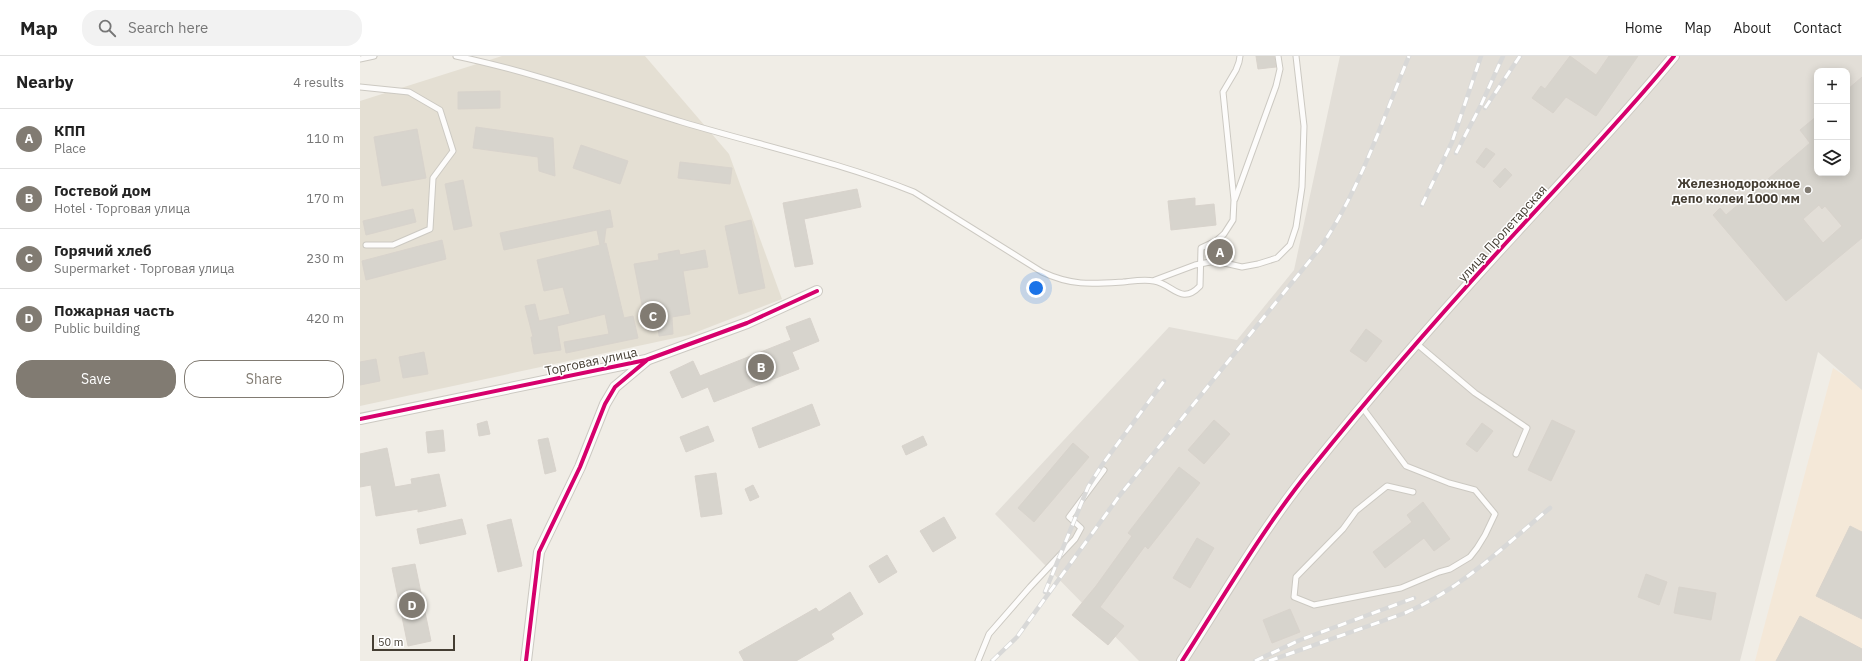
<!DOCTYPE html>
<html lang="en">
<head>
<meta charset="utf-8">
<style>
  body { margin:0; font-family:"IBM Plex Sans",sans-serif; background:#f2f2f2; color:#222 }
  .controls { position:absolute; right:12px; top:12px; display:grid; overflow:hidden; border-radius:8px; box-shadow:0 2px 10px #0003 }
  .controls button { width:36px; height:36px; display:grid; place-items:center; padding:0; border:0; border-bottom:1px solid #e0e0e0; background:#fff; color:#222; font:20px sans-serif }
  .scale { position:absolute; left:12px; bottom:10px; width:83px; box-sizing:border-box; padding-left:4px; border:2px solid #453e33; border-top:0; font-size:11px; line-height:14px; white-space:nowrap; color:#453e33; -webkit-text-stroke:3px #fff; paint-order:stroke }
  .you { position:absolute; left:676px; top:232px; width:14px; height:14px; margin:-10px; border:3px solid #fff; border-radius:50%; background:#1a73e8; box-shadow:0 0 0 6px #1a73e833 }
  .badge { display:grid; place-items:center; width:26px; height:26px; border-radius:50%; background:#817b72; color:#fff; font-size:13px; font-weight:700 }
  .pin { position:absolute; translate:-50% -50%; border:2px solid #fff; box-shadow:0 1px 4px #0006 }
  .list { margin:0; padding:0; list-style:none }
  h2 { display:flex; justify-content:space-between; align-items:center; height:52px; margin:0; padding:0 16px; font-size:17px }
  h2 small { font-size:13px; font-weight:400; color:#767676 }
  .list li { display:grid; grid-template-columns:26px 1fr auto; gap:12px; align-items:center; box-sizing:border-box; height:60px; padding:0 16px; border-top:1px solid #e0e0e0 }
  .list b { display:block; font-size:15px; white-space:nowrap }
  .list p { margin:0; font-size:13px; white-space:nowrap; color:#767676 }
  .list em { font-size:13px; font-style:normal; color:#767676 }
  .actions { display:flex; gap:8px; padding:12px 16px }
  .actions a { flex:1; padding:9px 0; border:1px solid #817b72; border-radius:16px; text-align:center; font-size:14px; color:#817b72 }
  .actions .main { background:#817b72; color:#fff }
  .icon { flex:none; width:22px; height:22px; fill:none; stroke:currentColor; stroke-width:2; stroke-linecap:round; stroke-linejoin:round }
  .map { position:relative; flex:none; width:1502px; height:605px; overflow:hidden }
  header { display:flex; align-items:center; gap:24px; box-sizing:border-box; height:56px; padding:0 20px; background:#fff; border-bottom:1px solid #e0e0e0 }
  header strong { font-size:19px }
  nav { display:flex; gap:22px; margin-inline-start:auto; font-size:14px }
  .search { width:280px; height:36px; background:#f2f2f2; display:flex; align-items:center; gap:10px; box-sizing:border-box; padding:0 14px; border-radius:16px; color:#767676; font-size:15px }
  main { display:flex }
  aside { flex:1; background:#fff }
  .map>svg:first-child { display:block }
  .residential { fill:#e4dfd3 }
  .commercial { fill:#f4e8d8 }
  .industrial { fill:#e2ded7; fill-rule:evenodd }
  .building { fill:#d7d4cd; stroke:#d8d3cc; fill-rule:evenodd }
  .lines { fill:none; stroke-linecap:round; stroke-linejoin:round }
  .service-casing { stroke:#ccc9c2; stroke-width:7 }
  .minor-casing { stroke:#ccc9c2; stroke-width:12 }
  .service { stroke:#fdfcfb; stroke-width:5 }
  .minor { stroke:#fdfcfb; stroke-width:10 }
  .rail-casing { stroke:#d8d8d7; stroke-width:4.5 }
  .rail { stroke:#fff; stroke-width:3; stroke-dasharray:9; stroke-linecap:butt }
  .cycleway-casing { stroke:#fff; stroke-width:6 }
  .cycleway { stroke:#d6006c; stroke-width:4 }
  .poi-dot { fill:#817b72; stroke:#fff; stroke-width:1.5 }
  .labels { text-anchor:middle; stroke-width:3; stroke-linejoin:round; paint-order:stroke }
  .poi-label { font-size:13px; font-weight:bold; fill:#453e33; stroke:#fff; text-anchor:end }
  .street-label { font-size:13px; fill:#453e33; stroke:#fff }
</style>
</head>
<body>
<header>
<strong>Map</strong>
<div class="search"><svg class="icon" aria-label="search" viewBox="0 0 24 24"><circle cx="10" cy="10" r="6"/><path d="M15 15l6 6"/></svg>Search here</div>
<nav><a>Home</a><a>Map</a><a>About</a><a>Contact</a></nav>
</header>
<main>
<aside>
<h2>Nearby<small>4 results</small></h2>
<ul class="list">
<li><span class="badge">A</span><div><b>КПП</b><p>Place</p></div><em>110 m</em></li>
<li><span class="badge">B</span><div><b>Гостевой дом</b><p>Hotel · Торговая улица</p></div><em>170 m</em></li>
<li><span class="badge">C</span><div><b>Горячий хлеб</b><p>Supermarket · Торговая улица</p></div><em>230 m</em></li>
<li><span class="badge">D</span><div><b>Пожарная часть</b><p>Public building</p></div><em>420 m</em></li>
</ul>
<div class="actions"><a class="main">Save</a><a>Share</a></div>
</aside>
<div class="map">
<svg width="1502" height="605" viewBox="0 0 1502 605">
  <rect width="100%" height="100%" fill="#f0ede6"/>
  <path class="residential" d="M142 0H285L369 98 422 243 329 279 0 350V45Z"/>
  <path class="commercial" d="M1473 312 1502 331V605H1395Z"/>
  <path class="industrial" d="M980 0H1502V334L1458 296 1380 605H779L635 458 809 271 877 284 934 214ZM1457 15H1487V117H1457Z"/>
  <g class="building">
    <path d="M896 0H914L916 11 898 13Z"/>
    <path d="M1210 0 1236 19 1249 0H1278L1236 60 1206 41 1193 57 1172 42 1181 30 1185 33Z"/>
    <path d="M1502 21V182L1426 245 1353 159 1360 152 1366 159 1450 87 1440 74 1457 60V117H1487V34ZM1459 149 1462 153 1465 150 1482 170 1463 187 1443 163Z"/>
    <path d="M140 35V52L98 53V36Z"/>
    <path d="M116 71 193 82 195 120 179 115 178 101 113 92Z"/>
    <path d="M57 73 66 122 22 130 14 81Z"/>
    <path d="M221 89 268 105 260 128 213 112Z"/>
    <path d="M1126 92 1135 98 1124 112 1116 106Z"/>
    <path d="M320 106 372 112 370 128 318 122Z"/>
    <path d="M1145 112 1152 119 1140 132 1133 125Z"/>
    <path d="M103 124 112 170 94 174 85 128Z"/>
    <path d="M497 133 501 151 444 163 453 208 435 211 423 147Z"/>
    <path d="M835 142V150L854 148 856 169 811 174 808 145Z"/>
    <path d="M53 153 56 166 6 179 3 165Z"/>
    <path d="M250 154 253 171 246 172 244 188 246 187 264 262 273 260 278 282 206 297 204 286 249 278 245 258 197 270 201 294 174 298 171 281H173L165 250 175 248 179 265 210 258 203 231 184 235 177 204 240 189 237 174 144 194 140 177Z"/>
    <path d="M391 164 405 232 379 238 365 170Z"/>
    <path d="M82 184 86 203 6 224 2 205Z"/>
    <path d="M319 194 320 199 345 194 348 211 323 215 330 258 312 261 313 278 299 280 297 256 284 259 274 208 299 204 298 198Z"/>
    <path d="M450 262 459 285 432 296 439 313 354 346 348 331 322 342 310 316 333 305 340 320 431 284 426 271Z"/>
    <path d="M1006 273 1022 285 1006 306 990 295Z"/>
    <path d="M64 296 68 318 43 322 39 301Z"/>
    <path d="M16 303 20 325 0 329V306Z"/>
    <path d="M452 348 460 369 399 392 392 372Z"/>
    <path d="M854 364 870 378 844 408 828 394Z"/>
    <path d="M1192 364 1215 375 1191 425 1168 414Z"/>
    <path d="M127 365 130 378 119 380 117 368Z"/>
    <path d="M1122 367 1133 375 1117 396 1106 388Z"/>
    <path d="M348 370 354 385 326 396 320 381Z"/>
    <path d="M83 374 85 395 68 397 66 376Z"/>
    <path d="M563 380 567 389 546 399 542 390Z"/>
    <path d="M188 382 196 415 185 418 178 384Z"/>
    <path d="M713 387 729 401 674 466 658 452Z"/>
    <path d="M27 392 35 431 52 428 51 423 79 418 86 450 58 456V453L16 460 11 429 0 431V398Z"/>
    <path d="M819 411 840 427 788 493 785 490 740 551 764 570 748 589 712 559 736 530 772 480 768 477Z"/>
    <path d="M356 417 362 458 341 461 335 420Z"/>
    <path d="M393 429 399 441 390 445 385 433Z"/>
    <path d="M1063 446 1090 483 1074 495 1064 482 1025 512 1013 496 1052 466 1047 459Z"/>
    <path d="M584 461 596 482 573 496 560 475Z"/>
    <path d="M102 463 106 478 60 488 57 473Z"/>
    <path d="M151 463 162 510 138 516 127 469Z"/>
    <path d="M1490 470 1502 476V563L1456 540Z"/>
    <path d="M837 482 854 492 830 532 813 522Z"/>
    <path d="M527 499 537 516 519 527 509 510Z"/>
    <path d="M55 508 71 585 48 590 32 512Z"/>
    <path d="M1286 518 1307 526 1299 549 1278 541Z"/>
    <path d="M1319 531 1356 537 1351 564 1314 557Z"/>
    <path d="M490 536 503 558 471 578 474 583 436 605H384L379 596 456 552 459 556Z"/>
    <path d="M930 553 940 576 912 587 903 564Z"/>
    <path d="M1440 560 1502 593V605H1416Z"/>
  </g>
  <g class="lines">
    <defs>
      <g id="service">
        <path d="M96 0C173 16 247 43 322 66 399 89 479 106 554 136L682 216C712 230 732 228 763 226 773 225 784 223 794 225 813 228 821 250 840 230L841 192 856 185 864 178 873 164 874 144 863 36 876 14 879 6 880 0"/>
        <path d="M0 3 14 0"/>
        <path d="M0 31 49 36 80 54 93 95 73 122 70 173 33 189H6"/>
        <path d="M875 143 916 30 920 13 918 0"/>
        <path d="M795 224 835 209 850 206H860L882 211 898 208 917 202 930 189 936 171 942 131 944 70 936 0"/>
        <path d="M1057 288 1115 337 1167 372 1156 398"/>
        <path d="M1002 351 1046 410 1089 427 1115 434 1135 458 1125 479 1117 492 1110 501 1090 513 1079 516 1041 532 954 549 934 541 936 521 983 473 996 455 1027 430 1053 436"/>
        <path d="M618 605 629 578 670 531 715 483 721 472 709 461 744 414"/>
      </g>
      <g id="minor">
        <path d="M0 363 286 304 387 267 457 235"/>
        <path d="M166 605 179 496 220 411 245 348 255 331 286 305"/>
        <path d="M822 605C864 540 903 472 951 413 1017 331 1086 252 1157 175 1210 117 1264 61 1314 0"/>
      </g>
    </defs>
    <use href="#service" class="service-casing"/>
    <use href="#minor" class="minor-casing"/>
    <use href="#service" class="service"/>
    <use href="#minor" class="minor"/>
    <defs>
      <g id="rail">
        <path d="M1125 52 1160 0"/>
        <path d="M1096 97 1121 49 1143 0"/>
        <path d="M1062 149 1092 86 1121 0"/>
        <path d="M685 536 728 431 742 409 804 325"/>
        <path d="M632 605 657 581 760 439 960 192C1000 134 1022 65 1049 0"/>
        <path d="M895 605 940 584 1054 542"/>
        <path d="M909 605 1045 557C1100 534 1144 490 1190 452"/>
      </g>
    </defs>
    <use href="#rail" class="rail-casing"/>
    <use href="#rail" class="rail"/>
    <defs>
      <g id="cycleway">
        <path d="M0 363 286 304 387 267 457 235"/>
        <path d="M166 605 179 496 220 411 245 348 255 331 286 305"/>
        <path d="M822 605C864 540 903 472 951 413 1017 331 1086 252 1157 175 1210 117 1264 61 1314 0"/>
      </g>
    </defs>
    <use href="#cycleway" class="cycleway-casing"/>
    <use href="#cycleway" class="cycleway"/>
  </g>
  <circle class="poi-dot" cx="1448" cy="134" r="4"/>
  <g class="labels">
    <g class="poi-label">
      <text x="1440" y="132">Железнодорожное<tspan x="1440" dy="15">депо колеи 1000 мм</tspan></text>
    </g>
    <g class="street-label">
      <text transform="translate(1142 177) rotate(-48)" y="5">улица Пролетарская</text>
      <text transform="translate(231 305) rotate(-12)" y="5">Торговая улица</text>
    </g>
  </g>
</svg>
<div class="controls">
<button>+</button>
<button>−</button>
<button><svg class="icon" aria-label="layers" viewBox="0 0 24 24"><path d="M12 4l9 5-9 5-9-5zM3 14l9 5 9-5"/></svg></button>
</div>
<div class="scale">50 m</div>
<div class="you"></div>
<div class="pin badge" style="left:860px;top:196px">A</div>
<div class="pin badge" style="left:401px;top:311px">B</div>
<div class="pin badge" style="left:293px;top:260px">C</div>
<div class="pin badge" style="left:52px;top:549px">D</div>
</div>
</main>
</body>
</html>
